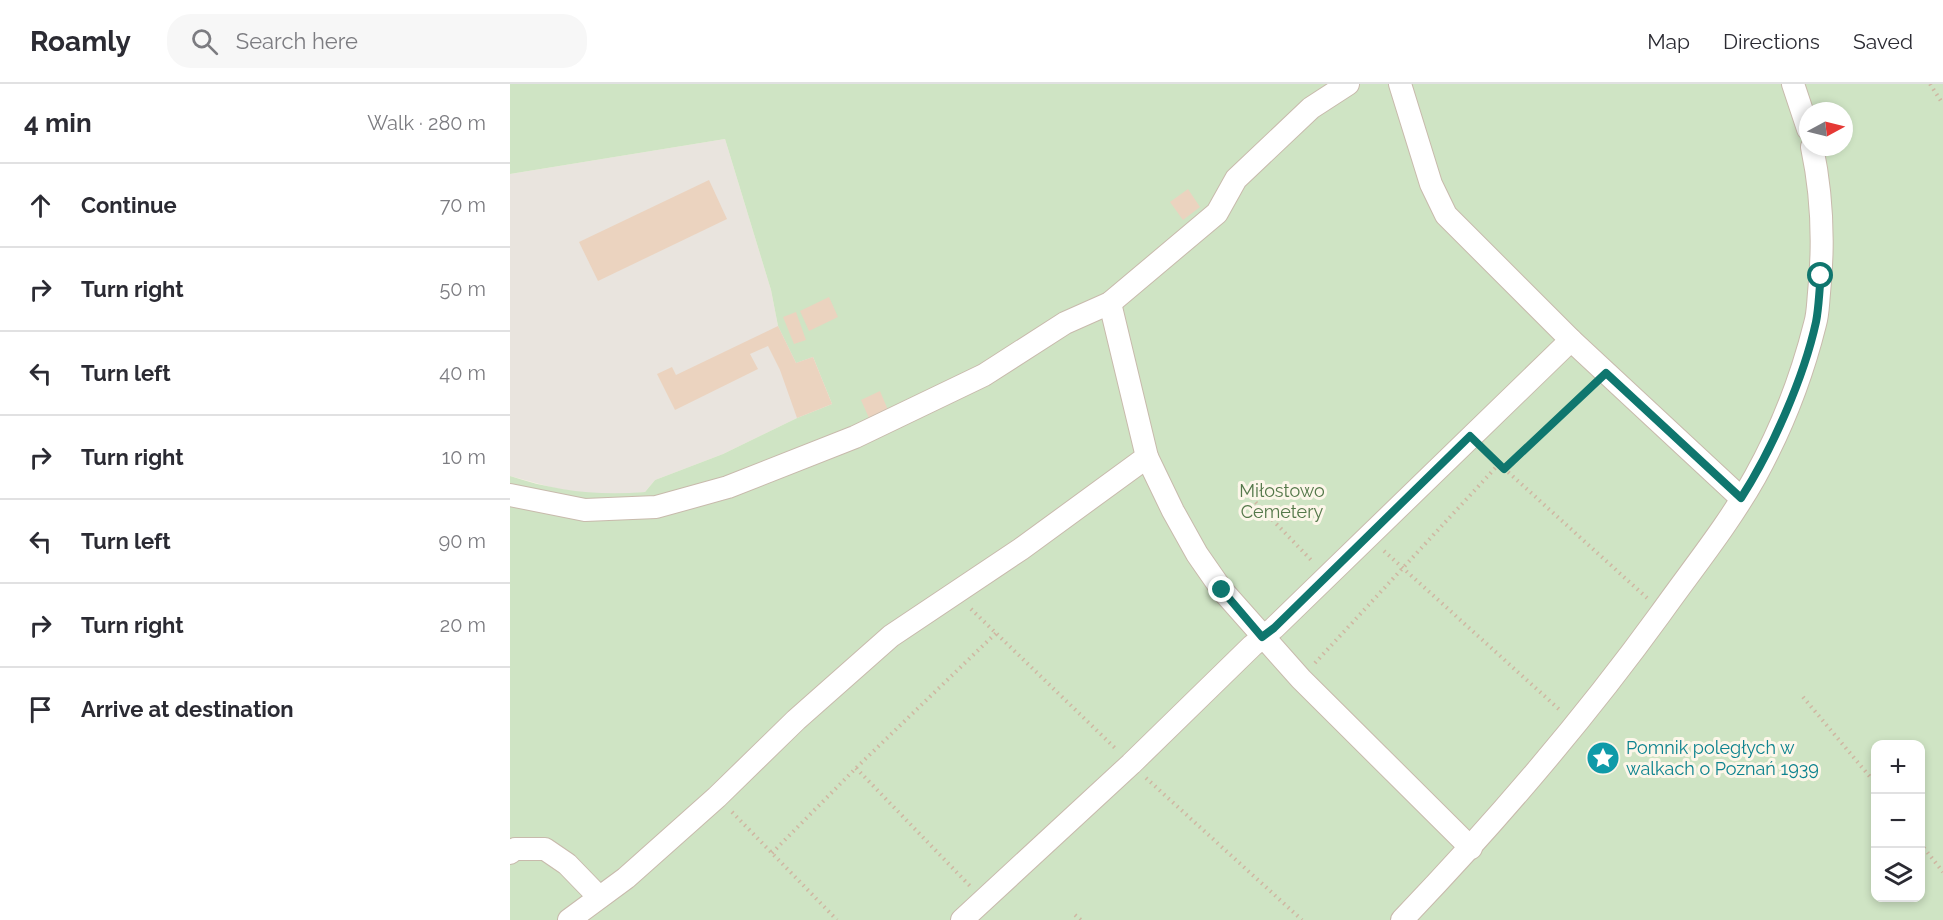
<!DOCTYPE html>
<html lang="en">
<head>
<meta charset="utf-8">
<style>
  body { margin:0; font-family:Raleway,sans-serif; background:#f7f7f7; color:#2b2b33 }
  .controls { position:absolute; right:18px; bottom:18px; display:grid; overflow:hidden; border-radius:12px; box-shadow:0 3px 9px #0003 }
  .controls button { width:54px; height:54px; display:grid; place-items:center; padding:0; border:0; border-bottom:2px solid #e1e1e2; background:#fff; color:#2b2b33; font:30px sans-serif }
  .compass { position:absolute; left:1289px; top:18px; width:54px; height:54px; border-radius:50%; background:#fff; box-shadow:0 3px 9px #0003; rotate:83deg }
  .stop { position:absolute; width:18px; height:18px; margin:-14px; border:4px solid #0f766e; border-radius:50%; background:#fff }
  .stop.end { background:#0f766e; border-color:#fff; box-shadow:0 2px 6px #0008 }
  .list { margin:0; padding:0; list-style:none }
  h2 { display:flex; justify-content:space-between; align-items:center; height:78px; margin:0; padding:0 24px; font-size:26px }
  h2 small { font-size:20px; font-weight:400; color:#7c7c81 }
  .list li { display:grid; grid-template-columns:39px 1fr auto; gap:18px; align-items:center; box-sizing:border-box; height:84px; padding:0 24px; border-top:2px solid #e1e1e2 }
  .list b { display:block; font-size:22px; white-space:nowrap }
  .list em { font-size:20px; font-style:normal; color:#7c7c81 }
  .icon { flex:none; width:33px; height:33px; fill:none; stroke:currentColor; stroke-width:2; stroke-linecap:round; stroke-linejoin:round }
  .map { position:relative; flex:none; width:1433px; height:836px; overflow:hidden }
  header { display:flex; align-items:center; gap:36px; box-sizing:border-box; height:84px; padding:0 30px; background:#fff; border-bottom:2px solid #e1e1e2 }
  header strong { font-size:28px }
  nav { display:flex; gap:33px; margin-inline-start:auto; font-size:21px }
  .search { width:420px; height:54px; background:#f7f7f7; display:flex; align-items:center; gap:15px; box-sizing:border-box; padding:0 21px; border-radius:24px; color:#7c7c81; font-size:22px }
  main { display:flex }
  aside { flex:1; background:#fff }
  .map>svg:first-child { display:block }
  .industrial { fill:#e9e4de }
  .green { fill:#cfe4c4; fill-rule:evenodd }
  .building { fill:#ebd3bf }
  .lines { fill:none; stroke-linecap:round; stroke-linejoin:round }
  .street-casing { stroke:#c8baac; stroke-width:24 }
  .path { stroke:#cfb7a2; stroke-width:4; stroke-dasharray:1.5 4.5; stroke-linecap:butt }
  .street { stroke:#fff; stroke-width:22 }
  .route { stroke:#0f766e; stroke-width:8 }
  .labels { text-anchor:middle; stroke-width:6; stroke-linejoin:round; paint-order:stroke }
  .park-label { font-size:18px; fill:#54784a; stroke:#fcf6e9 }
  .culture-label { font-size:18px; fill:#0d838f; stroke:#fcf6e9; text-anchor:start }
</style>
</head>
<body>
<header>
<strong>Roamly</strong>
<div class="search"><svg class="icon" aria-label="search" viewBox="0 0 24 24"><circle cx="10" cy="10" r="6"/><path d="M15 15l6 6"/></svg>Search here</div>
<nav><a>Map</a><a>Directions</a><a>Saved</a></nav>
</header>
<main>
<aside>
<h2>4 min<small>Walk · 280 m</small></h2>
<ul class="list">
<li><svg class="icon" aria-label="ahead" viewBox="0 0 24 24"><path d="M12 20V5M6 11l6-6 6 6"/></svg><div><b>Continue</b></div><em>70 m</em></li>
<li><svg class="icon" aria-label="right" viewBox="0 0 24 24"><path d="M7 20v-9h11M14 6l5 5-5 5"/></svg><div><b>Turn right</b></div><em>50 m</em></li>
<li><svg class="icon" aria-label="left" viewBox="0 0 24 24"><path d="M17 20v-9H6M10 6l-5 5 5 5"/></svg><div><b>Turn left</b></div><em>40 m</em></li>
<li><svg class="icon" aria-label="right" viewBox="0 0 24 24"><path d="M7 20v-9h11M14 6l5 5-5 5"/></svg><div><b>Turn right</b></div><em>10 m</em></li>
<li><svg class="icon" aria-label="left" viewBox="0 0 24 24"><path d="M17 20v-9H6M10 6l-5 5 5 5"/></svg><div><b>Turn left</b></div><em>90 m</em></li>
<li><svg class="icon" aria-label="right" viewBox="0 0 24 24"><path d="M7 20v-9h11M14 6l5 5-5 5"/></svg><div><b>Turn right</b></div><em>20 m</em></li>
<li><svg class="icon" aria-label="arrive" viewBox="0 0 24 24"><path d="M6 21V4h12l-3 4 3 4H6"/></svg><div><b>Arrive at destination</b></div></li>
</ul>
</aside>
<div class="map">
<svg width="1433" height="836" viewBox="0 0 1433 836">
  <rect width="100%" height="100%" fill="#f9f2e4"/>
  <path class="industrial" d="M215 55 261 206 268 242 303 273 322 320 287 334 213 370 145 396 135 408 104 411 74 409 44 404 0 392V90Z"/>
  <path class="green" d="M0 0H1433V836H0V392C45 407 88 412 135 408L145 396 213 370 287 334 322 320 303 273 286 279 268 242 261 206 215 55 0 90ZM1298 27H1334V63H1298ZM1366 660H1410V814H1366Z"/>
  <g class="building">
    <path d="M199 96 217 135 88 197 69 158Z"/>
    <path d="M678 105 690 123 673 136 660 118Z"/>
    <path d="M319 213 328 233 299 247 290 227Z"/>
    <path d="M286 228 296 256 284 260 273 233Z"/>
    <path d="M268 242 286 279 303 273 322 320 287 334 270 286 258 262 240 270 248 285 165 326 147 290 162 283 166 291Z"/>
    <path d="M370 307 378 326 359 334 351 316Z"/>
  </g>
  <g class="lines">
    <defs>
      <g id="street">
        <path d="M890 0 921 100 936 131 1061 256 1231 414"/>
        <path d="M1283 0 1298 45"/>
        <path d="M637 373 663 427 687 470 712 506 791 595 961 764"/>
        <path d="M0 411 75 426 146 423 218 403 345 353 474 291 555 239 600 219 707 129 726 95 801 24 838 0"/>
        <path d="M0 769 5 765H35L57 780 89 813"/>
        <path d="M59 836 116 794 207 713 286 636 381 552 511 465 637 373 600 219"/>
        <path d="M452 836 621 680 742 562 764 544 1061 256"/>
        <path d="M892 836C985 739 1072 638 1151 529 1183 484 1218 441 1245 393 1271 346 1292 292 1305 240 1308 230 1308 219 1309 209 1314 160 1312 110 1302 63"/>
      </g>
    </defs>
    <use href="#street" class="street-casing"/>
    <g class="path">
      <path d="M1420 0 1433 20"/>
      <path d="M976 368 1137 514"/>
      <path d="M994 385 1081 303"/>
      <path d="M729 401 803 478"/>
      <path d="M874 467 1051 627"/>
      <path d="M461 525 607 666"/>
      <path d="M805 579 989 380"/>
      <path d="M1293 613 1366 700"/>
      <path d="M346 684 460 802"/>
      <path d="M636 694 792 836"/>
      <path d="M222 728 327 836"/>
      <path d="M1410 759 1433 788"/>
      <path d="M262 769 346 684 486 549"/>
      <path d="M565 831 571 836"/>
    </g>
    <use href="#street" class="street"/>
  </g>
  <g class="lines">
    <path class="route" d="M712 506 752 553 764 544 960 352 994 385 1096 289 1231 414C1262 366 1294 293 1306 238 1309 223 1309 207 1311 192"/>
  </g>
  <defs>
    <symbol id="sight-disc" viewBox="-11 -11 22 22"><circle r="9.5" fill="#0f9aa8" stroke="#fcf6e9"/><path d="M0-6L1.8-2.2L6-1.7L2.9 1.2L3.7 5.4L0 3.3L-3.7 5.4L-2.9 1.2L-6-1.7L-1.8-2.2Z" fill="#fff"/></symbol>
  </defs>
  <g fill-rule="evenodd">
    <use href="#sight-disc" x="1074" y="655" width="38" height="38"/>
  </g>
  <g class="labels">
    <g class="park-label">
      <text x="772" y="413">Miłostowo<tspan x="772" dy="21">Cemetery</tspan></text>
    </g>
    <g class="culture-label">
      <text x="1116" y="670">Pomnik poległych w<tspan x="1116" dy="21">walkach o Poznań 1939</tspan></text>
    </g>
  </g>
</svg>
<div class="controls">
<button>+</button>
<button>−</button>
<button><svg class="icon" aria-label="layers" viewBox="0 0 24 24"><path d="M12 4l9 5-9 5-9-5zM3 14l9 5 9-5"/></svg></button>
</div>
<svg class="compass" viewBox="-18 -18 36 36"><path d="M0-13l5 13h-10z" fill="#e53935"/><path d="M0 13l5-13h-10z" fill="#7c7c81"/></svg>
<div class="stop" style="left:1311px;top:192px"></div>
<div class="stop end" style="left:712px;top:506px"></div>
</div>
</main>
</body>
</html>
